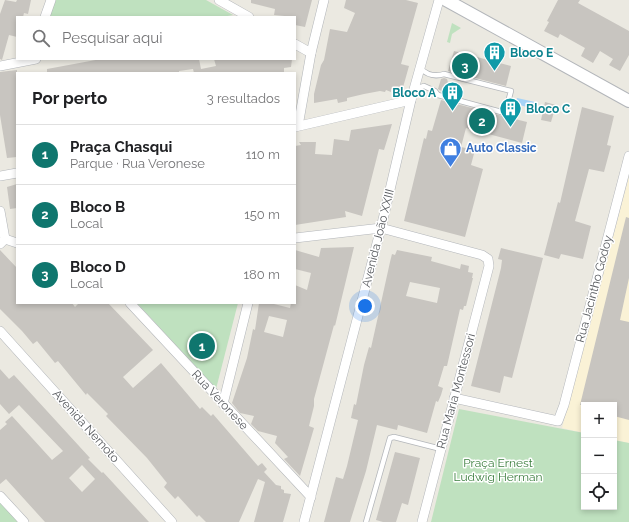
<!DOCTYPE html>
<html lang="pt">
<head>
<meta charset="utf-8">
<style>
  body { margin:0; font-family:Raleway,sans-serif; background:#f6f6f6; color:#202124 }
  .controls { position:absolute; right:12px; bottom:12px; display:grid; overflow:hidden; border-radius:0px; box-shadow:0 2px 6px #0003 }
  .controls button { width:36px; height:36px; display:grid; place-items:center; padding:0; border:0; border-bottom:1px solid #e0e0e0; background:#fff; color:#202124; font:20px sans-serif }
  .you { position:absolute; left:365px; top:306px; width:14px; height:14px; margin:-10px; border:3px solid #fff; border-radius:50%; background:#1a73e8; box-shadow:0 0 0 6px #1a73e833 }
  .badge { display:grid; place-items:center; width:26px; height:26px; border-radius:50%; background:#0f766e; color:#fff; font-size:13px; font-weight:700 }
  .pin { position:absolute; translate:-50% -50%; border:2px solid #fff; box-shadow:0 1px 4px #0006 }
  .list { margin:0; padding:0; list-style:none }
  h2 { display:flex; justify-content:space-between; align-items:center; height:52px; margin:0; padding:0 16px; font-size:17px }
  h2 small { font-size:13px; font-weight:400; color:#757577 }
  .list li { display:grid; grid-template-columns:26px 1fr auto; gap:12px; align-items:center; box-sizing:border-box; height:60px; padding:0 16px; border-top:1px solid #e0e0e0 }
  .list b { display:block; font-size:15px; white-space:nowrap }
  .list p { margin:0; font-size:13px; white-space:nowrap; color:#757577 }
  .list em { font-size:13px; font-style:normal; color:#757577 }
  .icon { flex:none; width:22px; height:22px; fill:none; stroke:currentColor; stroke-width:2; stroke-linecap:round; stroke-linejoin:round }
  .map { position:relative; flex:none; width:629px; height:522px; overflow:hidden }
  .search { position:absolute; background:#fff; box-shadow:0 2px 6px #0003; left:16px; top:16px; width:280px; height:44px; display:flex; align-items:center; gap:10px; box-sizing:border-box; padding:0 14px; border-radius:0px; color:#757577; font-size:15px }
  .panel { position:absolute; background:#fff; box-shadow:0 2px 6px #0003; left:16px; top:72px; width:280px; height:232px; border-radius:0px }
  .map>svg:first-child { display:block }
  .commercial { fill:#faf2d6 }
  .green { fill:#bfe1bf }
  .water { fill:#a5d3f7 }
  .building { fill:#c8c5c0; fill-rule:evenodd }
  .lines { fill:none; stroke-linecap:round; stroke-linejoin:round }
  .service-casing { stroke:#b3b6ba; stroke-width:6 }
  .minor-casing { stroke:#b3b6ba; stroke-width:10 }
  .tertiary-casing { stroke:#b3b6ba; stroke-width:14 }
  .service { stroke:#fff; stroke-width:4.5 }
  .minor { stroke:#fff; stroke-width:9 }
  .tertiary { stroke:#fff; stroke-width:12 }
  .labels { text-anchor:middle; stroke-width:3; stroke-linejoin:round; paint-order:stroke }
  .culture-label { font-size:12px; font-weight:bold; fill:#0d838f; stroke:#fff; text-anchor:start }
  .shop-label { font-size:12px; font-weight:bold; fill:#366cbe; stroke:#fff; text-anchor:start }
  .street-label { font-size:12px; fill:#595c60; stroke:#fff }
  .park-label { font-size:12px; fill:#3b7e3e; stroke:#fff }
</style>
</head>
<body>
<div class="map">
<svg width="629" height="522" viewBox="0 0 629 522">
  <rect width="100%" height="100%" fill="#ebe9e1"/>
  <path class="commercial" d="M629 177V443L614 440V405H584V433L562 428Z"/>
  <g class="green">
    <path d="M54 0H206L233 15 222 17H48Z"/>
    <path d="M452 23 461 28 452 34 450 43 447 42Z"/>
    <path d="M137 303H238L216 389Z"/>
    <path d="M459 409 584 433V507H614V440L629 443V522H431Z"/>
    <path d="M0 502 19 522H0Z"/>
  </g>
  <path class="water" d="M517 98 535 102 534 109 516 104Z"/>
  <g class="building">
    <path d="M5 0 16 2 17 0H31L28 14 24 13 23 17H17V37L9 35 2 60 0 59V14Z"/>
    <path d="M251 0H312L305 27 295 25V17L274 15 275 9 251 3Z"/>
    <path d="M346 0H406L418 3 401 64 409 66 402 91 391 89V92L386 90 385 92 380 91 364 94 347 98V101L338 103 337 99 314 103V94L321 65 324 60 330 29 347 32 355 13 344 8Z"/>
    <path d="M558 0H580L578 3 629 31V55L620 71 609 65 613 59 600 51 593 63 581 56 585 48 560 34 558 38 544 31 549 22 547 21Z"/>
    <path d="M454 51 511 66 506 86 448 71Z"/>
    <path d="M101 59 113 60 199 59 201 69 216 66 214 59H292L291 67 284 68V73H194L193 69 179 71V73H47V69Z"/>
    <path d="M17 70V157L7 158 0 115V72Z"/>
    <path d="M444 78 447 79 449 86 443 92 438 89 441 79Z"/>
    <path d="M441 100 527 122 522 143 466 128 461 147 475 150 471 165 483 169 465 237 404 221 424 138 426 139 428 130 432 131Z"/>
    <path d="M545 102 556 105 551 122 541 120Z"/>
    <path d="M582 107 614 116 607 145 611 146 604 172 589 169 575 221 591 226 583 259 561 254 559 259 544 255 558 202 560 203Z"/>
    <path d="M392 124 384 150 379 149 362 216 345 211 346 217 295 225V146L301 145 299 142H316L315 154 332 155 334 139 349 141 351 130Z"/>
    <path d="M17 184V208L10 209 7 187Z"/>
    <path d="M626 217 629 218V278L620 320 629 322V420L614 416V405H580Z"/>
    <path d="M354 247 335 326 334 325 314 399V406L309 426 314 428 300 476 284 459 288 457 275 443 277 436 258 431 251 424 254 416 240 413 232 403 247 358 253 329 255 330 259 303H270L290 308 291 303H295V285L307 290 311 273 295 269V250L319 257 321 248ZM269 316 287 320 283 337 264 332Z"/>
    <path d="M501 248 543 258 512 378 504 376 500 393 471 386 501 268 502 260 498 259Z"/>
    <path d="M0 250 17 268V303H72L75 307 79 303H108L153 350 123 377 133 388 161 363 200 409 202 407 211 416 213 414 258 466 262 463 267 469 264 472 276 485 281 486V489L284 490V493L291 494 283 522H254L265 482 258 479 239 522H206L199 515 197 517 178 496 175 499 164 487 167 483 147 458 106 416 108 414 87 393 86 395 58 361 55 363 37 341 33 344 22 331 0 309Z"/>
    <path d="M397 250 432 257 431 261 460 269 461 264 469 266 468 272 473 273 472 278H473L466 306H464L463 310 460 309 447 366H444L438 386 443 388 441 395 438 402 436 401 427 433 398 425 397 430 377 425 366 471 350 522H324L336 477 343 479 347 466 358 420 351 418 354 404 356 405 364 365 369 347 371 348 390 262 392 254 395 255ZM410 282 440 288 437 303 406 296Z"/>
    <path d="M0 369 9 379 14 375 90 458 88 459 102 473 103 472 149 522H45L6 479 0 484V430L7 424 5 422 12 416 52 460 63 451 19 405 9 414 0 404ZM82 465 95 479 82 492 69 478Z"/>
    <path d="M395 452 420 458 408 505 402 503 396 522H383L376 520Z"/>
  </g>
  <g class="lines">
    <defs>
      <g id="service">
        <path d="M415 89 424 86 435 91 438 95 505 113 511 91 444 74C435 77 427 75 420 68"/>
        <path d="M366 522 390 438 394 437 441 449"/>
      </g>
      <g id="minor">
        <path d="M219 0 249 17"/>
        <path d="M45 17 51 0"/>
        <path d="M295 44 311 53"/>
        <path d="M0 66 36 59"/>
        <path d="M298 126 311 53 324 0"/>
        <path d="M295 127 411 100"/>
        <path d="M0 176 17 173"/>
        <path d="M0 211 5 239 0 244"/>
        <path d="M295 238 381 228 482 255 488 259 489 266 422 522"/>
        <path d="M5 239 17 243"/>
        <path d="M130 303 311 497"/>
        <path d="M0 331 172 522"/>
        <path d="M454 398 558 421 564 405 629 156"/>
        <path d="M223 404 248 303"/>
        <path d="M0 496 24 522"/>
        <path d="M304 522 381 228 411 100 439 0"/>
      </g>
      <path id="tertiary" d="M446 0 629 101"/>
    </defs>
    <use href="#service" class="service-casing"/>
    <use href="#minor" class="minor-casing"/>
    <use href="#tertiary" class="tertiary-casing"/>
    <use href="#service" class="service"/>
    <use href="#minor" class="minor"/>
    <use href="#tertiary" class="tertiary"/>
  </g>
  <defs>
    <symbol id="building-pin" viewBox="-11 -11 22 30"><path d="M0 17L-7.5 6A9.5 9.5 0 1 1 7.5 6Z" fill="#0f9aa8" stroke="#fff"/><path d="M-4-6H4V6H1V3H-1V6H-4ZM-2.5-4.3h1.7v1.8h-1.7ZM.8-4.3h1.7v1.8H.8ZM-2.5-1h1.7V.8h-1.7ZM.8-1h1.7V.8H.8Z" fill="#fff"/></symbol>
    <symbol id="shop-pin" viewBox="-11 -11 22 30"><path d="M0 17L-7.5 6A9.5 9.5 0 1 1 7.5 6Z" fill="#3f7fe0" stroke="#fff"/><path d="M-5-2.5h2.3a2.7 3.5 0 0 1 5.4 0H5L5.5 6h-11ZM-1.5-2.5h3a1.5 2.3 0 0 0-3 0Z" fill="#fff"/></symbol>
  </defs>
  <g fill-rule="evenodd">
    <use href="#building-pin" x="482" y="40" width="25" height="34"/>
    <use href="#building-pin" x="440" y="80" width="25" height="34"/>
    <use href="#building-pin" x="498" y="96" width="25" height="34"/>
    <use href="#shop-pin" x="438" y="136" width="25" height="34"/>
  </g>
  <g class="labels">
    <g class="culture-label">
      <text x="510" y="57">Bloco E</text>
      <text x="436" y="97" text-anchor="end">Bloco A</text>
      <text x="526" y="113">Bloco C</text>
    </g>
    <g class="shop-label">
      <text x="466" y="152">Auto Classic</text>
    </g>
    <g class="street-label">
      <text transform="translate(378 238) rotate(-76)" y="4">Avenida João XXIII</text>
      <text transform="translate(594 289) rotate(-75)" y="4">Rua Jacintho Godoy</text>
      <text transform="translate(456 391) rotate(-75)" y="4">Rua Maria Montessori</text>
      <text transform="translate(220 400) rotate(47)" y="4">Rua Veronese</text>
      <text transform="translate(86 426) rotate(48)" y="4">Avenida Nemoto</text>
    </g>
    <g class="park-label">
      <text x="498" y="467">Praça Ernest<tspan x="498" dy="14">Ludwig Herman</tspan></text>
    </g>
  </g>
</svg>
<div class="controls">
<button>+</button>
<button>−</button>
<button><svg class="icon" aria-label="locate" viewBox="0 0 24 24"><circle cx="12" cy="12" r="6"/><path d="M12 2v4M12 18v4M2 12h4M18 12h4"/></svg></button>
</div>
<div class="you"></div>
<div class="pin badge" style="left:202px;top:346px">1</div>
<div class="pin badge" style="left:482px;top:121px">2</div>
<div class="pin badge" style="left:465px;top:66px">3</div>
<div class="search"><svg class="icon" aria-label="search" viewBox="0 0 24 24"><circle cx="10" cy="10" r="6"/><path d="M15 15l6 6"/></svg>Pesquisar aqui</div>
<section class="panel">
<h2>Por perto<small>3 resultados</small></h2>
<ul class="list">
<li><span class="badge">1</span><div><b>Praça Chasqui</b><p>Parque · Rua Veronese</p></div><em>110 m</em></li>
<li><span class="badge">2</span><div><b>Bloco B</b><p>Local</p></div><em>150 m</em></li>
<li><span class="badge">3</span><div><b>Bloco D</b><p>Local</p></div><em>180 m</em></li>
</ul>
</section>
</div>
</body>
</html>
